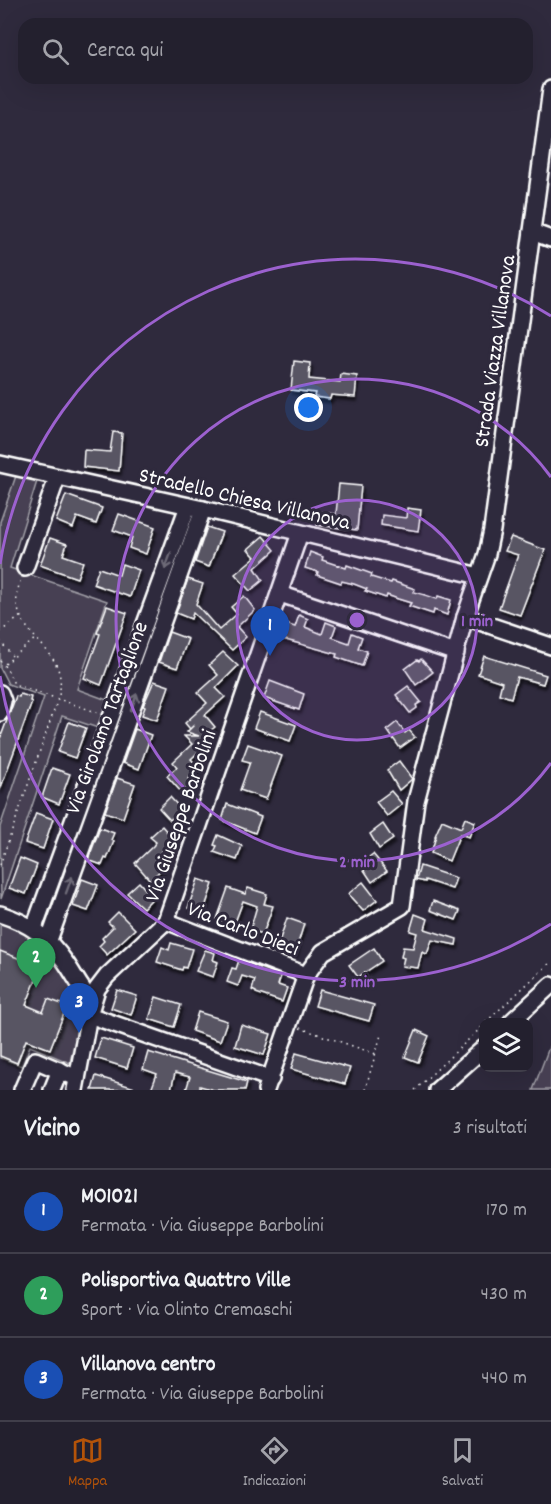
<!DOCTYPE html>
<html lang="it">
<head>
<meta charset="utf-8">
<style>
  body { margin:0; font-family:Dekko,sans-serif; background:#2b2836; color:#f1f3f6 }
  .controls { position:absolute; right:18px; bottom:18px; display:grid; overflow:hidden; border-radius:12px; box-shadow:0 6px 24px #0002 }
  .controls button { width:54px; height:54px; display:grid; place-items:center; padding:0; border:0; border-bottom:2px solid #403e4a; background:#23202e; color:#f1f3f6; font:30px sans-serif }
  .you { position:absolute; left:309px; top:408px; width:21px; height:21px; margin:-15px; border:4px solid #fff; border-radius:50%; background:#1a73e8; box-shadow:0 0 0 9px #1a73e833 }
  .badge { display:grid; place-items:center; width:39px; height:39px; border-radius:50%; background:#b45309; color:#fff; font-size:20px; font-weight:700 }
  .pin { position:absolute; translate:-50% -50px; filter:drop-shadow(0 2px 3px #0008) }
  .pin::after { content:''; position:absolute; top:32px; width:21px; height:18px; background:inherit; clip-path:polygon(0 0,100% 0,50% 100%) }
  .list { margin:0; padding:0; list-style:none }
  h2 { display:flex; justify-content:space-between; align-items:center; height:78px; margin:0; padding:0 24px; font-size:26px }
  h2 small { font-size:20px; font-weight:400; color:#a3a3aa }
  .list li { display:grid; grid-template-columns:39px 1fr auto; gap:18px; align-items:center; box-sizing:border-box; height:84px; padding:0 24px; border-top:2px solid #403e4a }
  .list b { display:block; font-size:22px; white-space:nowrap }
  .list p { margin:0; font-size:20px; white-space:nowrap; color:#a3a3aa }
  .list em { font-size:20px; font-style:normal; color:#a3a3aa }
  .icon { flex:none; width:33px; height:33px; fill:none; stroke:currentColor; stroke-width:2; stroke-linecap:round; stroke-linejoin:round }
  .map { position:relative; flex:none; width:551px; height:1090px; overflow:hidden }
  .search { position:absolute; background:#23202e; box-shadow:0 6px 24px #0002; left:18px; right:18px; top:18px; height:66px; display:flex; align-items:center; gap:15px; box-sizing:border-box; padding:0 21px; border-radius:18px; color:#a3a3aa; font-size:22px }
  .sheet { height:330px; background:#23202e }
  nav { display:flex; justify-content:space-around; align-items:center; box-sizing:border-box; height:84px; border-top:2px solid #403e4a; background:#23202e; font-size:16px; color:#a3a3aa }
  nav a { display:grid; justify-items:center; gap:3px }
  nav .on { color:#b45309 }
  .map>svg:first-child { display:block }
  .green { fill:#464152; stroke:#a2a0a8; stroke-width:1.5 }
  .building { fill:#595564; stroke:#fff; stroke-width:1.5; filter:url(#shadow) }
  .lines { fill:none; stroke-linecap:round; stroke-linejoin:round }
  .minor-casing { stroke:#fff; stroke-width:20 }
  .path { stroke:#fff; stroke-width:1.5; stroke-dasharray:1.5 4.5; stroke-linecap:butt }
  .minor { stroke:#2f2a3d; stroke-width:15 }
  .oneway { stroke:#6d6a77 }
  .ring { fill:none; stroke:#9c61cf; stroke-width:3 }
  .labels { text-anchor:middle; stroke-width:6; stroke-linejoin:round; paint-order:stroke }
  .street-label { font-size:22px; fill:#fff; stroke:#2f2a3d }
  .centre { fill:#9c61cf; stroke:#2f2a3d; stroke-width:3 }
  .ring-label { font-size:18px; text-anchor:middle; font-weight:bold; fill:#9c61cf; stroke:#2f2a3d; stroke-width:6; stroke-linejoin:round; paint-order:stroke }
</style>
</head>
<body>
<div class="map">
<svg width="551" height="1090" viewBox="0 0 551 1090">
  <defs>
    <filter id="shadow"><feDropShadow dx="2" dy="4" stdDeviation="1.5" flood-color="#0009"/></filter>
  </defs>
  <rect width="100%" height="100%" fill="#2f2a3d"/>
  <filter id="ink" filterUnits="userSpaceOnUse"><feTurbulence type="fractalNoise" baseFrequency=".0167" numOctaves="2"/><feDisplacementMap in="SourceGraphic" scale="12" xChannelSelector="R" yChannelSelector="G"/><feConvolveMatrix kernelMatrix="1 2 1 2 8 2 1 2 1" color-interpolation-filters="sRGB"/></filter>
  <g filter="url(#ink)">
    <g class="green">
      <path d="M17 473 38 478 10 568 107 601 77 689 107 700 98 728 62 716 1 899 0 827 44 697 8 684 0 668V522Z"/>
      <path d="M0 919C13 924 31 933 41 943 54 955 78 989 79 1007 80 1025 73 1045 70 1063L30 1046 22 1066 0 1058Z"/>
      <path d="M551 1042V1090H533Z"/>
    </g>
    <g class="building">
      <path d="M294 361 310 363 309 379 340 382 341 374 357 376 355 397 331 395 330 399 314 397 315 393 291 390Z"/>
      <path d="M113 432 122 433 119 471 83 467 84 450 110 452Z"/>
      <path d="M339 484 361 486 357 530 317 525 320 512 336 514Z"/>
      <path d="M66 495 102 508 96 524 77 517 73 528 56 521Z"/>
      <path d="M407 508 421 510 418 531 381 525 382 515 406 518Z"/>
      <path d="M119 514 155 527 146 554 129 548 132 537 113 530Z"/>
      <path d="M207 527 222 532 209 567 195 562Z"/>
      <path d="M263 536 275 550 255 568 263 580 250 591 235 574 255 557 248 549Z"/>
      <path d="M511 537 545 550 520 615 499 608 518 555 505 551Z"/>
      <path d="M50 538 67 544 63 555 83 562 77 578 40 565Z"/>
      <path d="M310 552 323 557 322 560 346 568 347 565 372 574 371 577 391 583 392 581 415 589 414 592 425 595 437 599 438 596 451 600 447 615 434 610 433 614 409 606 411 603 398 599 387 595 386 598 365 591 367 589 354 584 342 581 341 583 317 575 318 572 305 568Z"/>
      <path d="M122 564 139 570 130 597 93 584 99 568 119 575Z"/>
      <path d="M188 579 203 584 196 604 219 630 237 614 231 607 244 596 255 610 237 627 246 637 232 650 193 613 191 619 176 613Z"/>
      <path d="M107 606 127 613 101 685 84 678 100 634 97 633Z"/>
      <path d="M299 615 308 619 305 627 322 634 326 622 336 626 332 637 349 643 352 633 362 637 358 648 367 651 362 666 336 657 337 654 282 639 286 624 295 627Z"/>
      <path d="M169 632 188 639 177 668 159 662Z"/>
      <path d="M223 652 238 666 216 688 225 697 205 715 215 727 204 736 209 742 191 759 200 769 188 779 193 783 182 793 167 776 177 767 173 762 192 744 184 736H199L187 732 194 725 190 729 185 723 207 703 198 693 218 675 209 665Z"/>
      <path d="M484 656 546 675 543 684 517 677 511 698 499 694 502 682 478 674Z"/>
      <path d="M421 659 433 672 416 685 405 669 417 660 419 661Z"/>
      <path d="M154 681 169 686 157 720 142 715 145 707 143 706Z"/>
      <path d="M270 681 304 694 299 710 264 698Z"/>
      <path d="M408 686 421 702 416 705 417 708 410 713 396 695Z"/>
      <path d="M20 694 31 697 30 701 32 702 0 790V739L16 696 19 697Z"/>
      <path d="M260 712 296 725 290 741 254 728Z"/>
      <path d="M69 722 86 728 75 758 58 752Z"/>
      <path d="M397 722 405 733 409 730 415 737 400 748 387 730Z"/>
      <path d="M135 729 151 735 139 769 123 763Z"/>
      <path d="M248 744 282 756 266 799 240 790 250 762 242 760Z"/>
      <path d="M399 761 412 779 399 790 387 770Z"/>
      <path d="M52 768 70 774 59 804 42 797Z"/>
      <path d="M117 778 135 784 123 818 105 812Z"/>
      <path d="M391 791 402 804 387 816 376 802Z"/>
      <path d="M170 797 181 809 170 820 159 808Z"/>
      <path d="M227 804 261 817 255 833 222 820Z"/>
      <path d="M36 813 53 819 43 849 25 843Z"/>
      <path d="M465 818 475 822 469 837 460 834 449 861 431 853 436 836H435L442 820 461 828Z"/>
      <path d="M383 824 393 839 379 849 370 834Z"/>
      <path d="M162 826 174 840 155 858 163 868 150 880 135 863 153 846 156 842 150 837Z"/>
      <path d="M100 828 114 833 111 840 114 841 107 859 105 858 102 865 88 860Z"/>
      <path d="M218 835 242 846 237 860 214 852 217 846 214 845Z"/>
      <path d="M373 854 387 871 372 882 360 864Z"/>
      <path d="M20 858 37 865 26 894 9 888Z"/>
      <path d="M420 866 456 878 452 889 425 880V882L416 880Z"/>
      <path d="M82 879 98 885 88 911 73 906Z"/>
      <path d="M198 879 213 884 203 913 188 908Z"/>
      <path d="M139 882 153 898 143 908 127 893Z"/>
      <path d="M363 882 377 900 363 911 348 894Z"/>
      <path d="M228 888 245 894 248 888 267 894 264 904 273 906 263 934 250 930 257 906 243 901 234 925 217 919Z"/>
      <path d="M433 901 460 911 456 920 430 910Z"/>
      <path d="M118 912 135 929 107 955 99 946 104 941 102 938 113 927 108 922Z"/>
      <path d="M415 914 428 919 425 929 457 939 456 945 432 940 427 954 422 952 418 968 402 966 404 958 401 957 403 947 413 948 417 933 410 931Z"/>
      <path d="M287 918 304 924 295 953 277 948Z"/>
      <path d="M171 943 192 949 186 968 183 967 182 970 157 962 162 947 169 950Z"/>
      <path d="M374 948 382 961 358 977 349 965Z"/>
      <path d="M205 950 215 953 213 960 218 962 213 977 196 971Z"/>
      <path d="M0 951 41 967 26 1005 43 1012 48 999 67 1006 50 1049 26 1040 17 1063 0 1056Z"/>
      <path d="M239 960 281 976 278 985 287 988 282 1002 256 993V992L252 990 255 980 242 976 238 986 227 982 232 968 236 969Z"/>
      <path d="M117 990 137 996 131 1015 111 1008Z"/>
      <path d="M320 990 374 1005 369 1021 315 1006Z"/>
      <path d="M156 997 181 1005 174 1027 149 1019Z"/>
      <path d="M198 1012 227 1021 220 1041 192 1031Z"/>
      <path d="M241 1025 271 1034 264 1055 235 1046Z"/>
      <path d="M416 1030 429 1036 418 1062 405 1057Z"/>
      <path d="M101 1038 133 1048 127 1068 95 1058Z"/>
      <path d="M148 1052 247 1082 245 1090H214L200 1086V1090H186L190 1077 175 1073 171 1090H151L157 1074 143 1069Z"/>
      <path d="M296 1053 350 1068 345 1084 291 1069Z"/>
      <path d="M96 1076 135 1088V1090H92Z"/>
    </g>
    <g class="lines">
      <defs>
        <g id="minor">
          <path d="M532 232 551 239"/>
          <path d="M0 464 203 509 479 576"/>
          <path d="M25 568 57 478"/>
          <path d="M280 594 456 653"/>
          <path d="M465 617 551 646"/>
          <path d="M0 693 3 701 0 713"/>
          <path d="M0 914C31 924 47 936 66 963 75 976 81 989 92 1001"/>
          <path d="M166 921 306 975"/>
          <path d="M34 928 188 506"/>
          <path d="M49 940 203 509"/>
          <path d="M89 1015 271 1079"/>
          <path d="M511 1022 551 985"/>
          <path d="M22 1090 35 1060 77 1078"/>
          <path d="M52 1090 60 1070"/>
          <path d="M75 1090 89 1015 97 989 107 976 166 921 300 533"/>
          <path d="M266 1090 306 975 323 952 402 906 416 801 465 617 487 554 492 530 551 89"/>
          <path d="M437 1090 484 1048"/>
        </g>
      </defs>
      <use href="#minor" class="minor-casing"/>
      <g class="path">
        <path d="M0 632 21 616"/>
        <path d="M0 641 12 656"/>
        <path d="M0 661 7 669 14 684 99 713"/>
        <path d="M5 664 36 638"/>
        <path d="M0 865 58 699C71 654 27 643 18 609 15 599 18 590 20 581"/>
        <path d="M486 1022 551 962"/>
        <path d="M300 1028 376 1054"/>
        <path d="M365 1090 381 1035"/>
        <path d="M415 1090 484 1025"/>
      </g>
      <use href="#minor" class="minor"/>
    </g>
    <defs><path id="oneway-shaft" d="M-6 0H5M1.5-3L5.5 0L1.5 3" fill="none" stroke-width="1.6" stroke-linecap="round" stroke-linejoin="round" transform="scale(1.5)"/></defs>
    <g class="oneway">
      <use href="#oneway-shaft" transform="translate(168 561) rotate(110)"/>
      <use href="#oneway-shaft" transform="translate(134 702) rotate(-70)"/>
      <use href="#oneway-shaft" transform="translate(69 885) rotate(-70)"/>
    </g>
  </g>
  <circle cx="357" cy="620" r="120" fill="#9c61cf" fill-opacity=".12"/>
  <g class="ring">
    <circle cx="357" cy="620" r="120"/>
    <path d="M551 763A241 241 0 1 1 551 477"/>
    <path d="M551 924A361 361 0 0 1 0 676M0 564A361 361 0 0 1 551 316"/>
  </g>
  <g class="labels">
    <g class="street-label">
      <text transform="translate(493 351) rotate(-82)" y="8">Strada Viazza Villanova</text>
      <text transform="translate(245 497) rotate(13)" y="8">Stradello Chiesa Villanova</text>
      <text transform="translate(105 717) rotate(-70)" y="8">Via Girolamo Tartaglione</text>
      <text transform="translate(179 815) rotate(-71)" y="8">Via Giuseppe Barbolini</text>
      <text transform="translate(244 927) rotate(21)" y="8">Via Carlo Dieci</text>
    </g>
  </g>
  <circle cx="357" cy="620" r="9" class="centre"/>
  <g class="ring-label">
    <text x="477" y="626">1 min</text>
    <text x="357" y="867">2 min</text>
    <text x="357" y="987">3 min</text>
  </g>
</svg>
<div class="controls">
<button><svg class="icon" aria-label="layers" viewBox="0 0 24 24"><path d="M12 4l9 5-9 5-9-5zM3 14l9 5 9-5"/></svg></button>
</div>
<div class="you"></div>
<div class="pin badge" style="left:270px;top:656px;background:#1a4fb4">1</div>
<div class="pin badge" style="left:36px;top:988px;background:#2e9e5b">2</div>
<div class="pin badge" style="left:79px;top:1033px;background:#1a4fb4">3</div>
<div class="search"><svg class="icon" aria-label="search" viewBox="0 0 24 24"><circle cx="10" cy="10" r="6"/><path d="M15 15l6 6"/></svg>Cerca qui</div>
</div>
<section class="sheet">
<h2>Vicino<small>3 risultati</small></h2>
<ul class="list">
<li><span class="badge" style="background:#1a4fb4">1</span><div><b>MO1021</b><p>Fermata · Via Giuseppe Barbolini</p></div><em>170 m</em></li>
<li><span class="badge" style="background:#2e9e5b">2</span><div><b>Polisportiva Quattro Ville</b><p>Sport · Via Olinto Cremaschi</p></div><em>430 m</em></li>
<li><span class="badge" style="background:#1a4fb4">3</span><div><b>Villanova centro</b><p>Fermata · Via Giuseppe Barbolini</p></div><em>440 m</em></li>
</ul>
</section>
<nav>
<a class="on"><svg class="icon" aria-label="map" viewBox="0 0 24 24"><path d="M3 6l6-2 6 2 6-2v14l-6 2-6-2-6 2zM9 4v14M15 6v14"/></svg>Mappa</a>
<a><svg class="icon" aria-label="directions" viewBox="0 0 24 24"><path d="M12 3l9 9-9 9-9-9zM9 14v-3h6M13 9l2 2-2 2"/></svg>Indicazioni</a>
<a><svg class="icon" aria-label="saved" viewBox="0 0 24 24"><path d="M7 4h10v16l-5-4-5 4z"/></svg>Salvati</a>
</nav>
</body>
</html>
